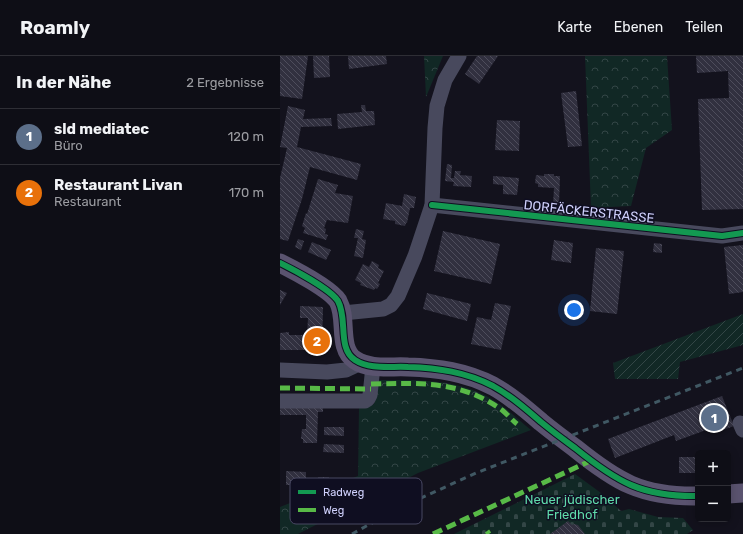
<!DOCTYPE html>
<html lang="de">
<head>
<meta charset="utf-8">
<style>
  body { margin:0; font-family:Rubik,sans-serif; background:#1c1c23; color:#f1f3f6 }
  .controls { position:absolute; right:12px; bottom:12px; display:grid; overflow:hidden; border-radius:6px; box-shadow:0 2px 10px #0003 }
  .controls button { width:36px; height:36px; display:grid; place-items:center; padding:0; border:0; border-bottom:1px solid #2e2e35; background:#0e0e16; color:#f1f3f6; font:20px sans-serif }
  .you { position:absolute; left:294px; top:254px; width:14px; height:14px; margin:-10px; border:3px solid #fff; border-radius:50%; background:#1a73e8; box-shadow:0 0 0 6px #1a73e833 }
  .badge { display:grid; place-items:center; width:26px; height:26px; border-radius:50%; background:#db2777; color:#fff; font-size:13px; font-weight:700 }
  .pin { position:absolute; translate:-50% -50%; border:2px solid #fff; box-shadow:0 1px 4px #0006 }
  .list { margin:0; padding:0; list-style:none }
  h2 { display:flex; justify-content:space-between; align-items:center; height:52px; margin:0; padding:0 16px; font-size:17px }
  h2 small { font-size:13px; font-weight:400; color:#9b9ca1 }
  .list li { display:grid; grid-template-columns:26px 1fr auto; gap:12px; align-items:center; box-sizing:border-box; height:56px; padding:0 16px; border-top:1px solid #2e2e35 }
  .list b { display:block; font-size:15px; white-space:nowrap }
  .list p { margin:0; font-size:13px; white-space:nowrap; color:#9b9ca1 }
  .list em { font-size:13px; font-style:normal; color:#9b9ca1 }
  .map { position:relative; flex:none; width:463px; height:478px; overflow:hidden }
  header { display:flex; align-items:center; gap:24px; box-sizing:border-box; height:56px; padding:0 20px; background:#0e0e16; border-bottom:1px solid #2e2e35 }
  header strong { font-size:19px }
  nav { display:flex; gap:22px; margin-inline-start:auto; font-size:14px }
  main { display:flex }
  aside { flex:1; background:#0e0e16 }
  .map>svg:first-child { display:block }
  .forest { fill:url(#forest-crowns) }
  .cemetery { fill:url(#cemetery-stones) }
  .garden { fill:url(#garden-furrows) }
  .building { fill:url(#building-back-hatch) }
  .lines { fill:none; stroke-linecap:round; stroke-linejoin:round }
  .minor { stroke:#48495d; stroke-width:15 }
  .major { stroke:#5a536f; stroke-width:19 }
  .rail { stroke:#405863; stroke-width:3; stroke-dasharray:6 5; stroke-linecap:butt }
  .quiet { stroke:#58b947; stroke-width:5; stroke-dasharray:10 5; stroke-linecap:butt }
  .cycleway-casing { stroke:#0f0e21; stroke-width:8 }
  .cycleway { stroke:#139951; stroke-width:6 }
  .labels { text-anchor:middle; stroke-width:3; stroke-linejoin:round; paint-order:stroke }
  .street-label { font-size:13px; fill:#d0d1fd; stroke:#0f0e21 }
  .park-label { font-size:13px; fill:#5fdaaa; stroke:#0f0e21 }
  .key { fill:#0f0e21; stroke:#494863; stroke-width:1 }
  .key-label { font-size:11px; fill:#d0d1fd }
</style>
</head>
<body>
<header>
<strong>Roamly</strong>
<nav><a>Karte</a><a>Ebenen</a><a>Teilen</a></nav>
</header>
<main>
<aside>
<h2>In der Nähe<small>2 Ergebnisse</small></h2>
<ul class="list">
<li><span class="badge" style="background:#5c6f8a">1</span><div><b>sld mediatec</b><p>Büro</p></div><em>120 m</em></li>
<li><span class="badge" style="background:#e8710a">2</span><div><b>Restaurant Livan</b><p>Restaurant</p></div><em>170 m</em></li>
</ul>
</aside>
<div class="map">
<svg width="463" height="478" viewBox="0 0 463 478">
  <defs>
    <pattern id="forest-crowns" width="20" height="18" patternUnits="userSpaceOnUse"><rect width="20" height="18" fill="#112825"/><path d="M2 6a3 3 0 1 1 6 0M12 15a3 3 0 1 1 6 0" fill="none" stroke="#334646"/></pattern>
    <pattern id="cemetery-stones" width="16" height="16" patternUnits="userSpaceOnUse"><rect width="16" height="16" fill="#112825"/><path d="M2 7V4a2 2 0 0 1 4 0v3zM10 15v-3a2 2 0 0 1 4 0v3z" fill="#334646"/></pattern>
    <pattern id="garden-furrows" width="10" height="10" patternUnits="userSpaceOnUse"><rect width="10" height="10" fill="#112825"/><path d="M-1 1l2-2M0 10L10 0M9 11l2-2" fill="none" stroke="#334646"/></pattern>
    <pattern id="building-back-hatch" width="6" height="6" patternUnits="userSpaceOnUse"><rect width="6" height="6" fill="#31303f"/><path d="M-1 5l2 2M0 0l6 6M5-1l2 2" fill="none" stroke="#4e4d5c"/></pattern>
  </defs>
  <rect width="100%" height="100%" fill="#13121d"/>
  <g class="forest">
    <path d="M144 0H163L146 41Z"/>
    <path d="M305 0H387L392 74 366 92 351 150 311 152Z"/>
    <path d="M98 324C145 324 186 322 225 352 234 359 242 367 251 374L138 417 18 478H0V451L78 420 79 352 94 348Z"/>
  </g>
  <path class="cemetery" d="M295 418 321 437 341 455 349 453 378 461 403 462 413 474 407 478H174Z"/>
  <path class="garden" d="M463 258V289L400 306 398 323H335L333 307Z"/>
  <g class="building">
    <path d="M0 0H28L22 43 0 40Z"/>
    <path d="M33 0H49L50 21 34 22Z"/>
    <path d="M68 0H106L107 8 69 13Z"/>
    <path d="M197 0H218L199 28 185 18Z"/>
    <path d="M416 0H463V153L422 154 418 43 449 42 448 15 417 17Z"/>
    <path d="M296 35 302 90 288 91 281 37Z"/>
    <path d="M81 49H85L86 55H94L95 69 58 73 57 58 82 56Z"/>
    <path d="M8 50 25 54 23 63 51 62 52 70 21 71 17 91 81 108 77 124 30 111 22 143 8 185 0 183V122L7 92 0 91Z"/>
    <path d="M217 64 240 65 239 95 215 94Z"/>
    <path d="M167 108 172 109 171 122H174L175 115H181L180 119 192 120 191 131 173 130 174 126 165 125Z"/>
    <path d="M264 118H274V120H280L279 149H273L274 132 258 131V128L255 127 256 119 264 120Z"/>
    <path d="M213 120 239 122 237 139 223 138V129L213 128Z"/>
    <path d="M38 123 58 129 55 137 73 140 68 167 47 164 44 172 46 173 45 178 48 179 46 184 23 177 25 172 22 170 26 157 27 158Z"/>
    <path d="M124 138 136 141 134 152H130L127 167H126L125 170 115 168V165L103 163 106 147 122 150Z"/>
    <path d="M76 173 84 175 82 183 86 184 83 202 74 200 78 182H74Z"/>
    <path d="M163 175 220 188 211 228 154 215Z"/>
    <path d="M18 183 24 185 21 194 15 191Z"/>
    <path d="M274 184 293 187 291 207 271 204Z"/>
    <path d="M32 186 51 194 46 204 28 196Z"/>
    <path d="M374 187 382 188V197L373 196Z"/>
    <path d="M463 189V236L449 238 444 191Z"/>
    <path d="M316 192 344 195 337 258 310 255Z"/>
    <path d="M92 205 99 209 98 212 104 215 98 227 100 228 97 233 95 232 94 234 80 229 81 227 75 224 83 208 89 211Z"/>
    <path d="M0 234 7 237 0 249Z"/>
    <path d="M147 237 191 248 187 265 143 253Z"/>
    <path d="M215 247 231 250 221 294 191 288 197 261 211 264Z"/>
    <path d="M20 250 43 251 42 294H0V277L9 276V279H27L28 262H20Z"/>
    <path d="M442 340 454 370 440 375 437 370 396 385 394 379 335 402 328 383Z"/>
    <path d="M0 350H43V356H38L37 387H23V383H21L22 373H26V359H0Z"/>
    <path d="M44 371H64V380L44 379Z"/>
    <path d="M44 388 64 389V397L43 396Z"/>
    <rect x="399" y="401" width="19" height="16"/>
    <path d="M6 415 26 416V429H6Z"/>
    <rect x="38" y="421" width="11" height="9"/>
    <path d="M288 465 292 469 294 468 298 469 305 478H270Z"/>
  </g>
  <g class="lines">
    <g class="minor">
      <path d="M152 149 442 180 463 177"/>
      <path d="M63 257 103 253 111 249 118 240 135 200 152 149 155 72 157 50 165 24 179 0"/>
      <path d="M0 314 47 316 66 314 81 307"/>
      <path d="M0 345H85L88 343 90 339 93 310"/>
      <path d="M460 367 463 374"/>
    </g>
    <g class="major">
      <path d="M0 207C14 214 50 233 58 245 68 263 57 292 75 304 90 314 111 310 128 311 158 312 186 316 213 330 231 340 246 353 261 366 272 375 284 384 295 392 337 426 362 441 418 440"/>
      <path d="M448 438 463 437"/>
    </g>
    <path class="rail" d="M72 478 119 452 196 417 463 312"/>
    <g class="quiet">
      <path d="M91 328C139 327 180 324 222 354 227 358 232 364 237 368"/>
      <path d="M0 332 91 333"/>
      <path d="M207 475 209 478"/>
      <path d="M153 478 310 405"/>
    </g>
    <defs>
      <g id="cycleway">
        <path d="M152 149 442 180 463 177"/>
        <path d="M0 207C14 214 50 233 58 245 68 263 57 292 75 304 90 314 111 310 128 311 158 312 186 316 213 330 231 340 246 353 261 366 272 375 284 384 295 392 337 426 362 441 418 440"/>
      </g>
    </defs>
    <use href="#cycleway" class="cycleway-casing"/>
    <use href="#cycleway" class="cycleway"/>
  </g>
  <g class="labels">
    <g class="street-label">
      <text transform="translate(309 155) rotate(6)" y="5">DORFÄCKERSTRASSE</text>
    </g>
    <g class="park-label">
      <text x="292" y="448">Neuer jüdischer<tspan x="292" dy="15">Friedhof</tspan></text>
    </g>
  </g>
  <rect x="10" y="422" width="132" height="46" rx="6" class="key"/>
  <rect x="18" y="434" width="18" height="4" fill="#139951"/>
  <rect x="18" y="452" width="18" height="4" fill="#58b947"/>
  <g class="key-label">
    <text x="43" y="440">Radweg</text>
    <text x="43" y="458">Weg</text>
  </g>
</svg>
<div class="controls">
<button>+</button>
<button>−</button>
</div>
<div class="you"></div>
<div class="pin badge" style="left:434px;top:362px;background:#5c6f8a">1</div>
<div class="pin badge" style="left:37px;top:285px;background:#e8710a">2</div>
</div>
</main>
</body>
</html>
